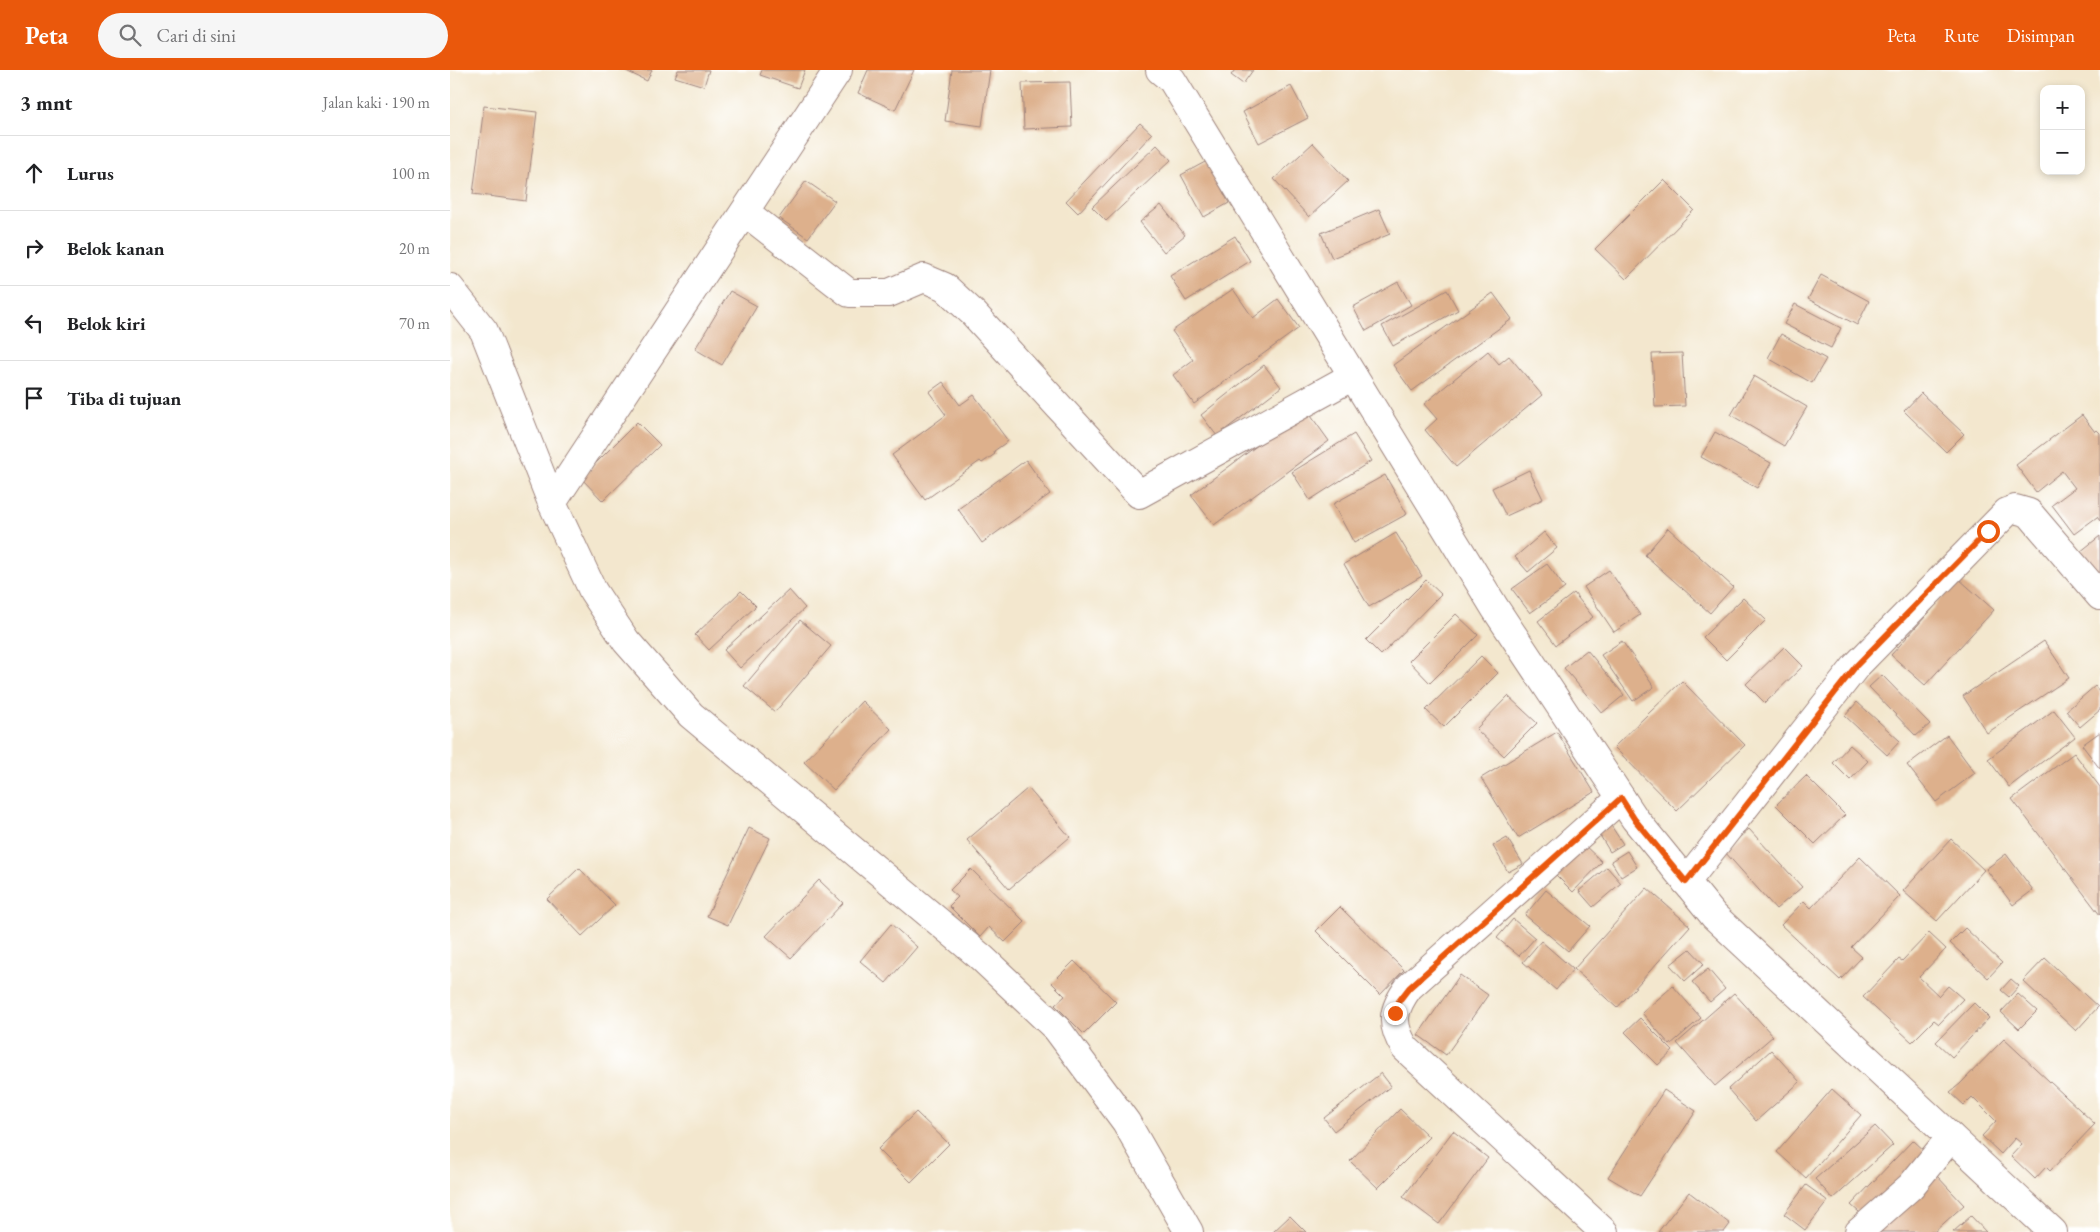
<!DOCTYPE html>
<html lang="id">
<head>
<meta charset="utf-8">
<style>
  body { margin:0; font-family:"EB Garamond",serif; background:#f6f6f6; color:#202124 }
  .controls { position:absolute; right:15px; top:15px; display:grid; overflow:hidden; border-radius:10px; box-shadow:0 2px 8px #0003 }
  .controls button { width:45px; height:45px; display:grid; place-items:center; padding:0; border:0; border-bottom:1px solid #e0e0e0; background:#fff; color:#202124; font:25px sans-serif }
  .stop { position:absolute; width:15px; height:15px; margin:-11px; border:4px solid #ea580c; border-radius:50%; background:#fff }
  .stop.end { background:#ea580c; border-color:#fff; box-shadow:0 1px 5px #0008 }
  .list { margin:0; padding:0; list-style:none }
  h2 { display:flex; justify-content:space-between; align-items:center; height:65px; margin:0; padding:0 20px; font-size:21px }
  h2 small { font-size:16px; font-weight:400; color:#757577 }
  .list li { display:grid; grid-template-columns:32px 1fr auto; gap:15px; align-items:center; box-sizing:border-box; height:75px; padding:0 20px; border-top:1px solid #e0e0e0 }
  .list b { display:block; font-size:19px; white-space:nowrap }
  .list em { font-size:16px; font-style:normal; color:#757577 }
  .icon { flex:none; width:28px; height:28px; fill:none; stroke:currentColor; stroke-width:2; stroke-linecap:round; stroke-linejoin:round }
  .map { position:relative; flex:none; width:1650px; height:1162px; overflow:hidden }
  header { display:flex; align-items:center; gap:30px; box-sizing:border-box; height:70px; padding:0 25px; background:#ea580c; color:#fff }
  header strong { font-size:24px }
  nav { display:flex; gap:28px; margin-inline-start:auto; font-size:18px }
  .search { width:350px; height:45px; background:#f6f6f6; display:flex; align-items:center; gap:12px; box-sizing:border-box; padding:0 18px; border-radius:28px; color:#757577; font-size:19px }
  main { display:flex }
  aside { flex:1; background:#fff }
  .map>svg:first-child { display:block }
  .building { fill:#ddb08c }
  .lines { fill:none; stroke-linecap:round; stroke-linejoin:round }
  .street-casing { stroke:#9e837c; stroke-width:30 }
  .street { stroke:#fff; stroke-width:28 }
  .route { stroke:#ea580c; stroke-width:6 }
</style>
</head>
<body>
<header>
<strong>Peta</strong>
<div class="search"><svg class="icon" aria-label="search" viewBox="0 0 24 24"><circle cx="10" cy="10" r="6"/><path d="M15 15l6 6"/></svg>Cari di sini</div>
<nav><a>Peta</a><a>Rute</a><a>Disimpan</a></nav>
</header>
<main>
<aside>
<h2>3 mnt<small>Jalan kaki · 190 m</small></h2>
<ul class="list">
<li><svg class="icon" aria-label="ahead" viewBox="0 0 24 24"><path d="M12 20V5M6 11l6-6 6 6"/></svg><div><b>Lurus</b></div><em>100 m</em></li>
<li><svg class="icon" aria-label="right" viewBox="0 0 24 24"><path d="M7 20v-9h11M14 6l5 5-5 5"/></svg><div><b>Belok kanan</b></div><em>20 m</em></li>
<li><svg class="icon" aria-label="left" viewBox="0 0 24 24"><path d="M17 20v-9H6M10 6l-5 5 5 5"/></svg><div><b>Belok kiri</b></div><em>70 m</em></li>
<li><svg class="icon" aria-label="arrive" viewBox="0 0 24 24"><path d="M6 21V4h12l-3 4 3 4H6"/></svg><div><b>Tiba di tujuan</b></div></li>
</ul>
</aside>
<div class="map">
<svg width="1650" height="1162" viewBox="0 0 1650 1162">
  <rect width="100%" height="100%" fill="#fff"/>
  <filter id="ink" filterUnits="userSpaceOnUse"><feTurbulence type="fractalNoise" baseFrequency=".02" numOctaves="2"/><feDisplacementMap in="SourceGraphic" scale="10" xChannelSelector="R" yChannelSelector="G"/><feConvolveMatrix kernelMatrix="1 2 1 2 8 2 1 2 1" color-interpolation-filters="sRGB"/></filter>
  <filter id="wash" filterUnits="userSpaceOnUse"><feTurbulence type="fractalNoise" baseFrequency=".0096" numOctaves="4" result="noise"/><feDisplacementMap in="SourceGraphic" scale="20" xChannelSelector="R" yChannelSelector="G"/><feGaussianBlur stdDeviation="1.12" result="paint"/><feColorMatrix in="noise" values="0 0 0 0 0 0 0 0 0 0 0 0 0 0 0 0 0 1.4 0 .05"/><feComposite in="paint" operator="in"/></filter>
  <g filter="url(#wash)">
    <rect width="100%" height="100%" fill="#f3e7ce"/>
    <g id="blocks">
      <g class="building">
        <path d="M174 0H202L197 11Z"/>
        <path d="M228 0H259L254 16 225 7Z"/>
        <path d="M312 0H355L348 18 310 5Z"/>
        <path d="M418 0H464L445 40 408 23Z"/>
        <path d="M502 0H540L532 56 495 51Z"/>
        <path d="M785 0H803L793 14 781 5Z"/>
        <path d="M620 12 622 57 574 59 572 13Z"/>
        <path d="M841 16 858 48 809 73 793 42Z"/>
        <path d="M34 36 87 42 76 131 23 124Z"/>
        <path d="M690 53 702 64 628 143 616 131Z"/>
        <path d="M863 73 898 111 859 147 824 109Z"/>
        <path d="M707 75 721 90 656 151 642 137Z"/>
        <path d="M757 91 779 133 754 147 731 105Z"/>
        <path d="M1214 110 1244 140 1176 209 1145 179Z"/>
        <path d="M356 111 385 131 358 168 329 148Z"/>
        <path d="M711 135 735 165 714 182 690 152Z"/>
        <path d="M929 139 940 164 882 188 871 163Z"/>
        <path d="M785 166 800 191 736 231 720 206Z"/>
        <path d="M1371 205 1419 231 1407 255 1358 229Z"/>
        <path d="M948 212 961 235 916 261 903 237Z"/>
        <path d="M783 219 803 248 828 229 849 258 744 334 723 305 743 290 722 261Z"/>
        <path d="M997 220 1008 240 943 276 932 256Z"/>
        <path d="M280 221 307 236 272 295 245 279Z"/>
        <path d="M1043 223 1062 249 962 321 943 295Z"/>
        <path d="M1345 234 1391 258 1381 278 1334 254Z"/>
        <path d="M1331 264 1376 289 1362 313 1318 288Z"/>
        <path d="M1038 281 1049 294 1059 286 1092 325 1006 397 975 360 987 349 974 334Z"/>
        <path d="M1232 283 1235 336 1205 337 1202 284Z"/>
        <path d="M814 295 831 317 767 366 751 345Z"/>
        <path d="M1304 306 1357 337 1334 376 1281 345Z"/>
        <path d="M493 312 510 335 524 325 558 371 544 381 545 384 532 393 530 391 475 430 442 385 496 345 479 322Z"/>
        <path d="M1471 323 1514 364 1496 382 1454 341Z"/>
        <path d="M856 339 879 371 764 455 741 425Z"/>
        <path d="M1632 345 1645 362 1647 360 1650 363V451L1647 447 1624 464 1602 435 1625 418 1612 401 1586 422 1566 395Z"/>
        <path d="M187 352 210 375 153 431 131 408Z"/>
        <path d="M1265 362 1321 393 1307 418 1251 387Z"/>
        <path d="M904 364 921 391 860 430 842 402Z"/>
        <path d="M576 390 600 424 532 473 508 439Z"/>
        <path d="M1079 400 1093 429 1056 446 1042 418Z"/>
        <path d="M935 405 957 444 904 473 883 434Z"/>
        <path d="M1218 458 1283 517 1260 543 1195 485Z"/>
        <path d="M1094 462 1107 478 1078 502 1065 487Z"/>
        <path d="M946 463 972 506 919 537 894 494Z"/>
        <path d="M1650 466V508L1630 482Z"/>
        <path d="M1097 494 1115 518 1080 543 1062 519Z"/>
        <path d="M1159 500 1190 545 1164 562 1134 517Z"/>
        <path d="M1509 509 1544 540 1475 615 1441 585Z"/>
        <path d="M976 510 991 524 931 585 916 570Z"/>
        <path d="M339 520 355 538 290 598 274 580Z"/>
        <path d="M291 521 306 536 259 580 245 565Z"/>
        <path d="M1124 523 1143 547 1106 575 1088 551Z"/>
        <path d="M1293 528 1316 550 1276 590 1253 567Z"/>
        <path d="M1006 544 1028 565 980 613 959 591Z"/>
        <path d="M350 550 381 576 325 642 294 616Z"/>
        <path d="M1172 571 1204 617 1183 631 1151 585Z"/>
        <path d="M1594 571 1619 608 1537 663 1513 626Z"/>
        <path d="M1334 577 1353 596 1315 633 1296 614Z"/>
        <path d="M1137 580 1174 625 1152 643 1114 598Z"/>
        <path d="M1031 586 1048 603 994 657 976 640Z"/>
        <path d="M1432 605 1480 654 1466 666 1419 617Z"/>
        <path d="M1232 611 1295 675 1227 741 1164 677Z"/>
        <path d="M1645 616 1650 622V640L1630 657 1616 641Z"/>
        <path d="M1058 626 1087 653 1054 686 1026 659Z"/>
        <path d="M412 631 441 659 384 720 354 692Z"/>
        <path d="M1407 632 1450 671 1437 685 1395 646Z"/>
        <path d="M1604 640 1625 667 1559 717 1538 689Z"/>
        <path d="M1107 662 1144 722 1068 768 1031 708Z"/>
        <path d="M1650 662V699L1632 675Z"/>
        <path d="M1497 665 1525 703 1486 732 1457 695Z"/>
        <path d="M1400 675 1418 691 1400 710 1383 693Z"/>
        <path d="M1624 683 1650 717V845L1562 729Z"/>
        <path d="M1356 706 1395 745 1365 774 1326 735Z"/>
        <path d="M578 718 620 767 559 819 517 770Z"/>
        <path d="M1160 754 1173 774 1160 782 1148 762Z"/>
        <path d="M299 758 320 768 278 855 257 846Z"/>
        <path d="M1299 759 1352 817 1326 839 1274 781Z"/>
        <path d="M1057 768 1073 794 1058 802 1043 776Z"/>
        <path d="M1501 769 1534 800 1487 851 1453 821Z"/>
        <path d="M1131 772 1152 792 1123 822 1102 801Z"/>
        <path d="M1177 781 1187 797 1171 807 1161 791Z"/>
        <path d="M1556 784 1583 820 1563 835 1536 799Z"/>
        <path d="M1410 787 1450 826 1401 877 1412 887 1390 910 1331 855 1354 831 1361 838Z"/>
        <path d="M1157 797 1171 813 1143 837 1129 821Z"/>
        <path d="M129 798 165 835 132 866 97 829Z"/>
        <path d="M521 799 575 852 555 872 539 857 530 867 499 836 508 827 500 820Z"/>
        <path d="M369 810 393 833 341 888 316 866Z"/>
        <path d="M1197 818 1240 856 1167 938 1124 899Z"/>
        <path d="M1096 820 1140 856 1118 881 1075 845Z"/>
        <path d="M890 837 954 900 930 925 866 861Z"/>
        <path d="M1063 849 1085 868 1069 886 1047 868Z"/>
        <path d="M441 854 467 877 436 913 410 891Z"/>
        <path d="M1515 858 1552 893 1538 908 1500 873Z"/>
        <path d="M1479 863 1496 879 1469 907 1489 926 1498 916 1513 929 1489 954 1484 950 1462 972 1413 927 1449 889 1452 891Z"/>
        <path d="M1091 871 1123 899 1106 920 1073 892Z"/>
        <path d="M1240 879 1254 894 1235 911 1220 895Z"/>
        <path d="M1595 888 1648 937 1626 961 1573 911Z"/>
        <path d="M624 891 666 932 634 964 605 935 615 926 602 913Z"/>
        <path d="M1258 899 1275 919 1260 932 1242 912Z"/>
        <path d="M1010 905 1038 925 996 985 968 965Z"/>
        <path d="M1561 909 1569 916 1559 927 1551 920Z"/>
        <path d="M1223 916 1251 948 1220 975 1192 943Z"/>
        <path d="M1284 923 1323 966 1265 1016 1227 973Z"/>
        <path d="M1568 924 1587 941 1569 959 1551 942Z"/>
        <path d="M1524 933 1539 948 1502 987 1486 972Z"/>
        <path d="M1190 948 1223 981 1208 995 1175 962Z"/>
        <path d="M1554 969 1645 1054 1600 1101 1596 1097 1585 1109 1561 1086 1572 1074 1565 1068 1551 1084 1532 1066 1546 1051 1522 1027 1514 1035 1500 1022 1510 1014Z"/>
        <path d="M1321 980 1350 1012 1306 1051 1278 1019Z"/>
        <path d="M931 1003 941 1016 884 1061 874 1048Z"/>
        <path d="M1382 1019 1411 1045 1356 1108 1327 1082Z"/>
        <path d="M1214 1020 1246 1041 1190 1126 1158 1107Z"/>
        <path d="M950 1039 979 1067 928 1118 900 1091Z"/>
        <path d="M466 1042 499 1074 461 1112 428 1079Z"/>
        <path d="M1425 1056 1443 1075 1383 1129 1365 1109Z"/>
        <path d="M1003 1061 1038 1088 989 1154 953 1127Z"/>
        <path d="M1463 1070 1478 1084 1417 1149 1401 1135Z"/>
        <path d="M1487 1106 1514 1135 1484 1162H1424Z"/>
        <path d="M1356 1115 1378 1131 1355 1160 1334 1144Z"/>
        <path d="M1239 1122 1280 1154 1274 1162H1208Z"/>
        <path d="M840 1146 856 1162H823Z"/>
        <path d="M1521 1146 1536 1162H1503Z"/>
      </g>
    </g>
  </g>
  <g filter="url(#ink)">
    <use href="#blocks" fill-opacity="0" stroke="#9e837c" stroke-width="1"/>
    <g class="lines">
      <defs>
        <g id="street">
          <path d="M710 0 722 10 1045 538 1185 749 1264 846 1603 1162"/>
          <path d="M295 142 399 223H439L474 208 495 217 524 244 689 424 903 306"/>
          <path d="M0 218 34 261 102 433 143 521 176 571 241 645 532 888 607 959 676 1052 739 1162"/>
          <path d="M102 433 388 0"/>
          <path d="M1236 812 1406 596 1557 442 1565 439 1579 443 1650 526"/>
          <path d="M1154 1162 955 978C940 954 942 940 959 917L1171 728"/>
          <path d="M1409 1162 1461 1116 1501 1067"/>
        </g>
      </defs>
      <use href="#street" class="street-casing"/>
      <use href="#street" class="street"/>
    </g>
  </g>
  <g class="lines" filter="url(#ink)">
    <path class="route" d="M945 943 949 931 959 918 1171 728 1185 750 1236 812 1406 596 1538 461"/>
  </g>
</svg>
<div class="controls">
<button>+</button>
<button>−</button>
</div>
<div class="stop" style="left:1538px;top:461px"></div>
<div class="stop end" style="left:945px;top:943px"></div>
</div>
</main>
</body>
</html>
